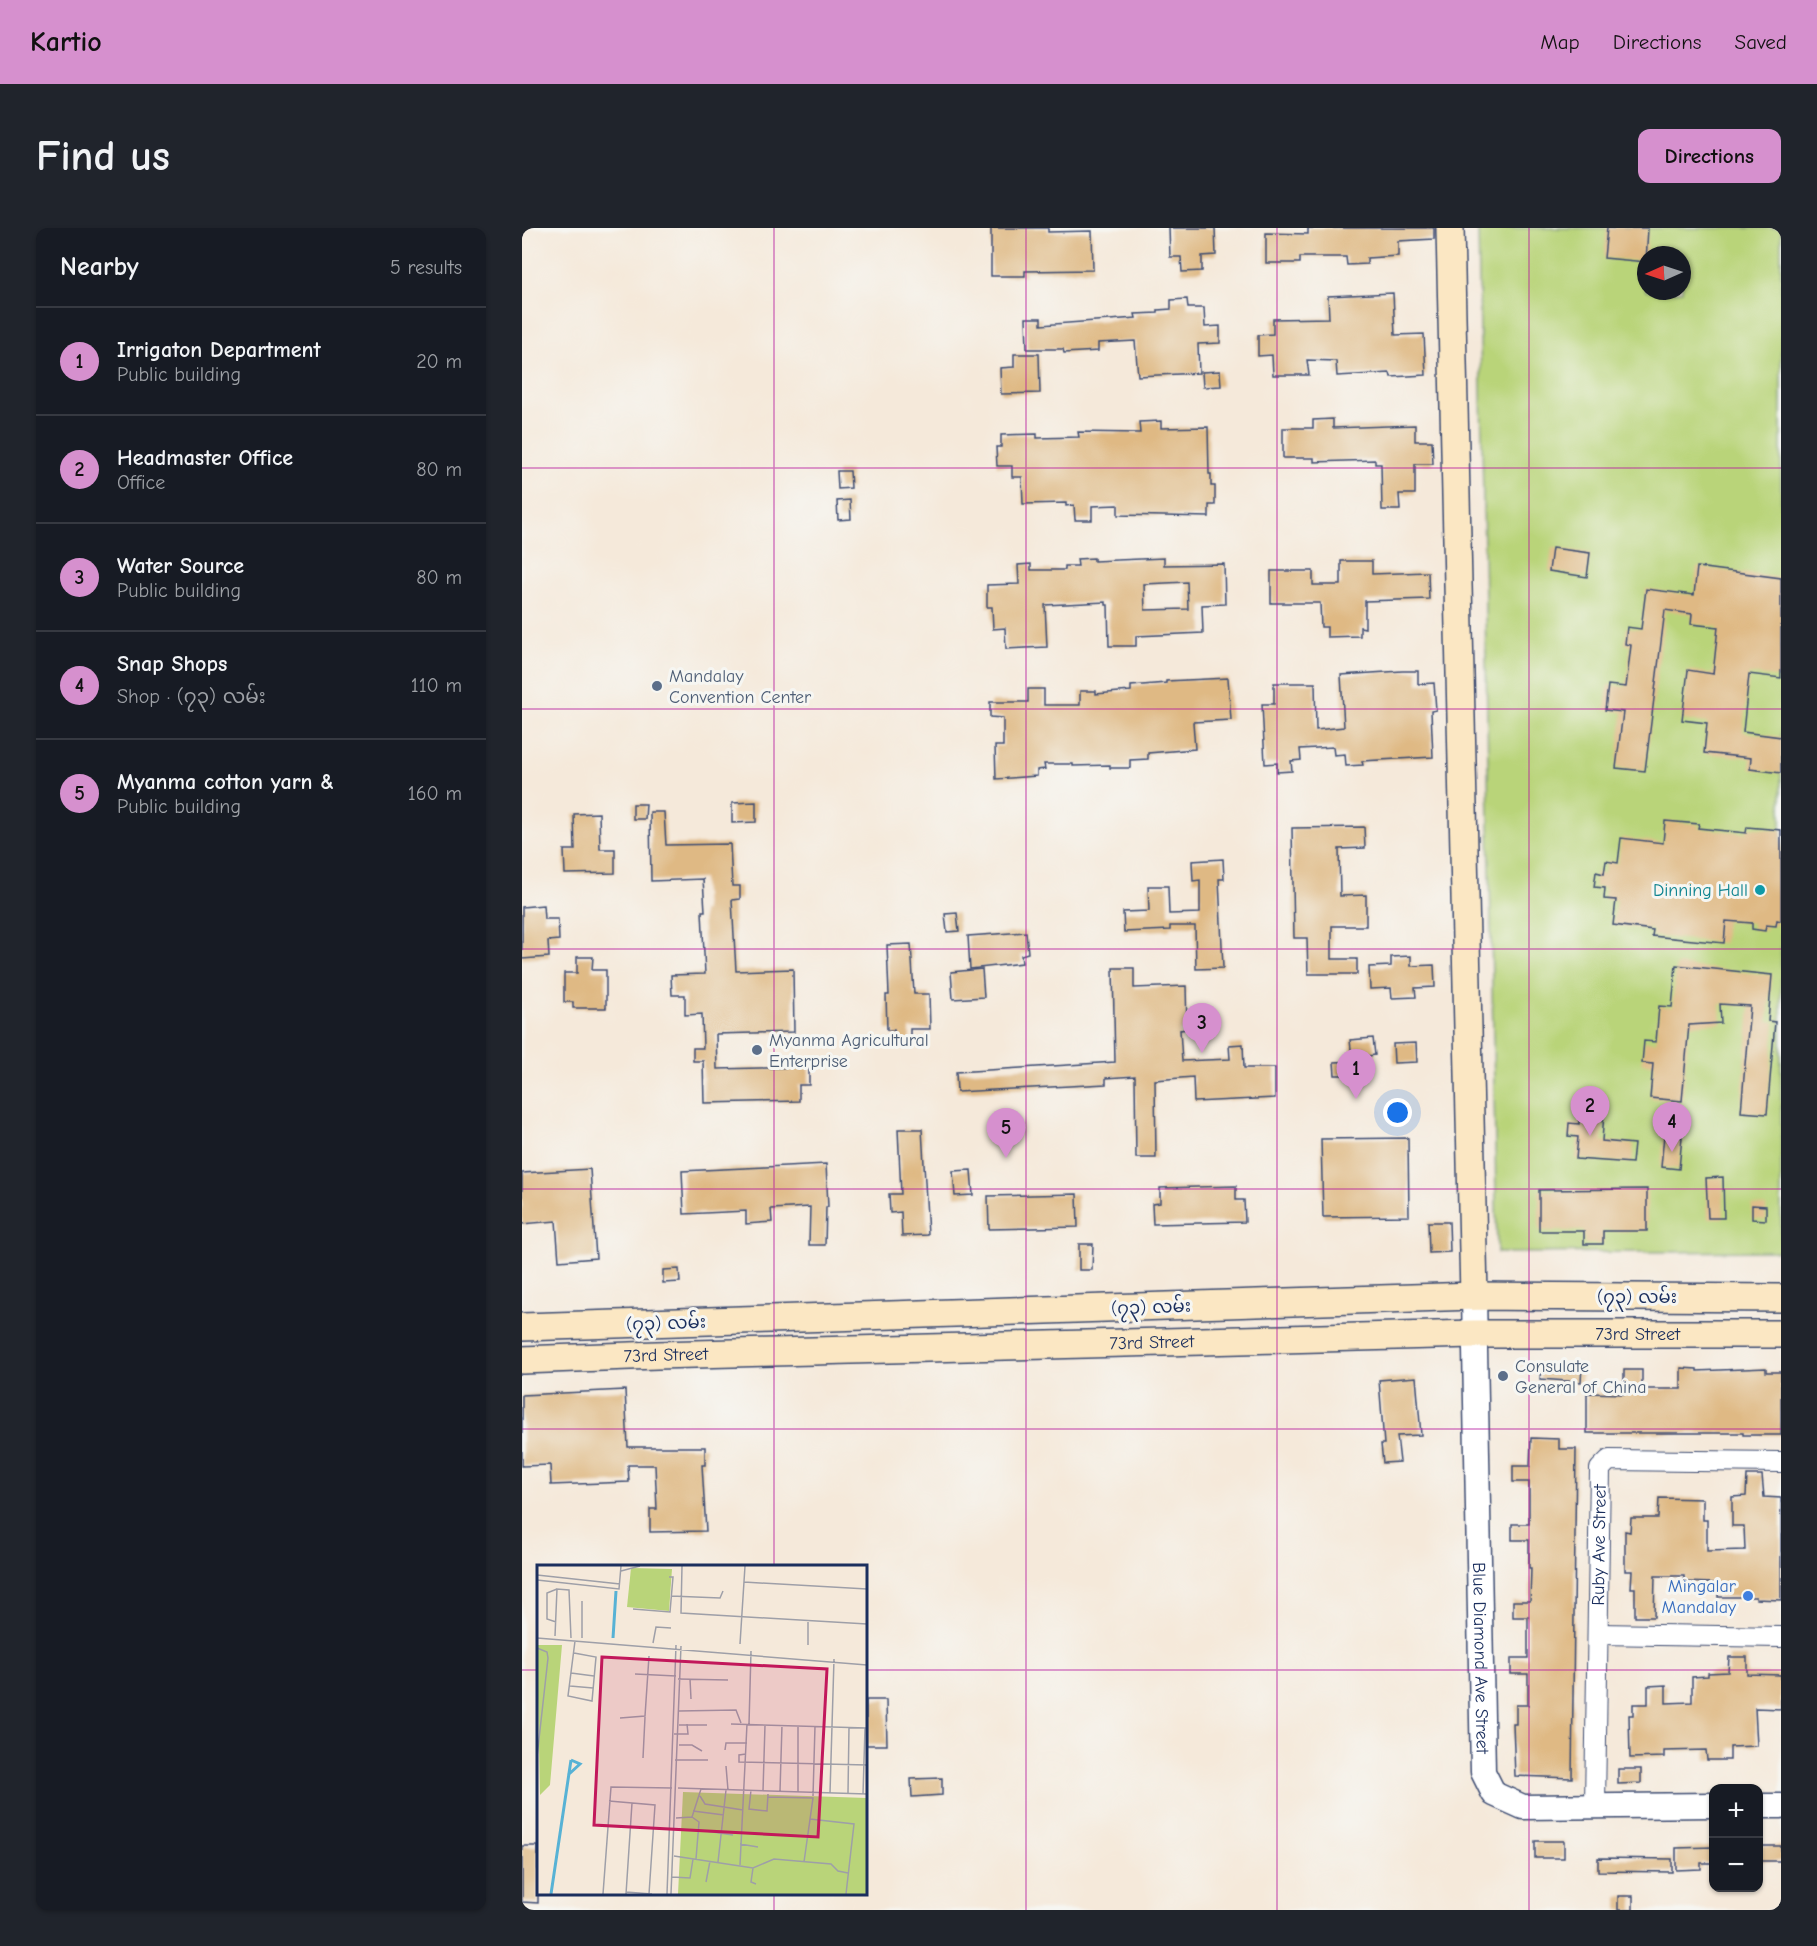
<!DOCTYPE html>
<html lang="en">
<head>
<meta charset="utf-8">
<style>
  body { margin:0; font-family:"Comic Neue","Noto Sans Myanmar",sans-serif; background:#20242c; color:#f1f3f6 }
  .controls { position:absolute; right:18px; bottom:18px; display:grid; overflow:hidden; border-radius:12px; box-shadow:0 2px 4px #0004 }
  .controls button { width:54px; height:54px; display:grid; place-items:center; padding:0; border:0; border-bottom:2px solid #363941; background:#171b24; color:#f1f3f6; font:30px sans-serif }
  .compass { position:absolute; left:1115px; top:18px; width:54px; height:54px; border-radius:50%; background:#171b24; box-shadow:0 2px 4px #0004; rotate:267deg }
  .you { position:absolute; left:876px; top:885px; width:21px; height:21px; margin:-15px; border:4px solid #fff; border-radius:50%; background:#1a73e8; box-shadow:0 0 0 9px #1a73e833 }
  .badge { display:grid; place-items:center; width:39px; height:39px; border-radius:50%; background:#d690ce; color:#111; font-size:20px; font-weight:700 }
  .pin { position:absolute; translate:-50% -50px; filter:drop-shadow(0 2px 3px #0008) }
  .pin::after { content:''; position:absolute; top:32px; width:21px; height:18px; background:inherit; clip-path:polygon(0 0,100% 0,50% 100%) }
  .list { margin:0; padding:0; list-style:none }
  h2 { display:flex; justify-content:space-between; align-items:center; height:78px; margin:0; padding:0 24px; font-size:26px }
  h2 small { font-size:20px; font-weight:400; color:#9ea1a6 }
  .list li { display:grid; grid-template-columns:39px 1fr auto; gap:18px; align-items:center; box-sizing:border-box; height:108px; padding:0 24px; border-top:2px solid #363941 }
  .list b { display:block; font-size:22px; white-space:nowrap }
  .list p { margin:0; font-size:20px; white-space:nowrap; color:#9ea1a6 }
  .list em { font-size:20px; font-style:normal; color:#9ea1a6 }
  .map { position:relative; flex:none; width:1259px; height:1682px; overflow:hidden; border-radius:12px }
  header { display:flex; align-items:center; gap:36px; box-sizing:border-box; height:84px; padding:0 30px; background:#d690ce; color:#111 }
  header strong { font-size:28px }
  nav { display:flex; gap:33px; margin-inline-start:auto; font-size:21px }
  .intro { display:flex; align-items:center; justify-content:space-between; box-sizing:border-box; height:144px; padding:0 36px }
  h1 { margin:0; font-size:42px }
  .button { padding:15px 27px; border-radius:12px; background:#d690ce; color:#111; font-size:21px; font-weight:700 }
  main { display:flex; gap:36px; padding:0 36px }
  aside { flex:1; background:#171b24; border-radius:12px; box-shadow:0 2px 4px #0004 }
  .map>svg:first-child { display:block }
  .green { fill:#b9d479; stroke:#6a826c; stroke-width:1.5; fill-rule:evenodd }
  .building { fill:#dfb984; fill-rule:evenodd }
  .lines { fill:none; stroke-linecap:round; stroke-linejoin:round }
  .minor-casing { stroke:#3c4b71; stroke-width:22 }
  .tertiary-casing { stroke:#3c4b71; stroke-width:27 }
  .secondary-casing { stroke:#3c4b71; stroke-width:30 }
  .minor { stroke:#fff; stroke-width:20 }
  .tertiary { stroke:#fff; stroke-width:24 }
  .secondary { stroke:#fbe7c3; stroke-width:27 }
  .grid { fill:none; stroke:#b5179e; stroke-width:1.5; stroke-opacity:0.55 }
  .service-dot { fill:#5c6f8a; stroke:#f6f6f2; stroke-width:2 }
  .culture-dot { fill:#0f9aa8; stroke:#f6f6f2; stroke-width:2 }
  .shop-dot { fill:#3f7fe0; stroke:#f6f6f2; stroke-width:2 }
  .labels { text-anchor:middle; stroke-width:6; stroke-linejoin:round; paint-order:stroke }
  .service-label { font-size:18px; fill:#4e5e75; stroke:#f6f6f2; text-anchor:start }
  .culture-label { font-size:18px; fill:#0d838f; stroke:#f6f6f2; text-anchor:end }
  .street-label { font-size:18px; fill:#1b2f5e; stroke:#f6f6f2 }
  .shop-label { font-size:18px; fill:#366cbe; stroke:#f6f6f2; text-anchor:end }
  .inset-river { fill:none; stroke:#57b2d5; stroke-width:3 }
  .inset-road { fill:none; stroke:#9e9fa8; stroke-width:1.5 }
  .view { fill:#c2185b; fill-opacity:0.15; stroke:#c2185b; stroke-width:3 }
  .inset-edge { fill:none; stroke:#1b2f5e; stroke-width:3 }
</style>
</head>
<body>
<header>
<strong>Kartio</strong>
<nav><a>Map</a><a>Directions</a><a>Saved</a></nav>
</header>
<div class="intro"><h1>Find us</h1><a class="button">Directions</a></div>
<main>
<aside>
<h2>Nearby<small>5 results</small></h2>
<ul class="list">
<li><span class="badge">1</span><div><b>Irrigaton Department</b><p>Public building</p></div><em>20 m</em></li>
<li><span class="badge">2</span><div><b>Headmaster Office</b><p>Office</p></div><em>80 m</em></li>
<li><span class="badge">3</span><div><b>Water Source</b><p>Public building</p></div><em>80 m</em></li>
<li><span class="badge">4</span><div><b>Snap Shops</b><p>Shop · (၇၃) လမ်း</p></div><em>110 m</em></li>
<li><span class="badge">5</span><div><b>Myanma cotton yarn &amp;</b><p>Public building</p></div><em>160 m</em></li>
</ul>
</aside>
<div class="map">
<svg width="1259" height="1682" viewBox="0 0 1259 1682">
  <rect width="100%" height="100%" fill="#f6f6f2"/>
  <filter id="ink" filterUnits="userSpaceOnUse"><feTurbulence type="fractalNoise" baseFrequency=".0167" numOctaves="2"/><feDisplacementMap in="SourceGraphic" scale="12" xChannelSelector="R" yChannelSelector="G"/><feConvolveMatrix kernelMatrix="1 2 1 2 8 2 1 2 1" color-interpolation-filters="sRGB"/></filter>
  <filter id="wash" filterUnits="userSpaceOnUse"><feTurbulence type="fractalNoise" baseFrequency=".008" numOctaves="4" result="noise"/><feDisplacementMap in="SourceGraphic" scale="24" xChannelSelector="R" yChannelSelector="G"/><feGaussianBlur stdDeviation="1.35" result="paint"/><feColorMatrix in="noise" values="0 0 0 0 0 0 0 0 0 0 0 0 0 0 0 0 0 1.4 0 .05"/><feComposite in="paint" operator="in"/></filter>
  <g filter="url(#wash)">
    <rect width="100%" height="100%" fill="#f5e9da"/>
    <path class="green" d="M956 0H1259V1023L975 1025ZM1124 27H1160V63H1124Z"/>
    <g id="blocks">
      <g class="building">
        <path d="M469 0H526V4L570 3 571 42 503 43V48H469Z"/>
        <path d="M647 0H693L694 27 680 28V43L660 44 659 29H648Z"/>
        <path d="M786 0H912V11L876 13V28L845 30V36L825 37 824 29H778V35H744V5L786 6Z"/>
        <path d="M1085 0H1126L1124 34 1082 30Z"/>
        <path d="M871 65 873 107 902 106 904 147 869 149 868 145 815 148 814 133 785 132 787 147H751L750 127 736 128V107L751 106V91L807 90 806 68Z"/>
        <path d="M665 71 666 80H682L683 99 698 98V115L676 116 677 145 616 148 613 113 576 115V123L542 125 541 121H505L504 90H519V97L614 90 613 86 636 85V82L649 81V72Z"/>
        <path d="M492 126H517L518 165 479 166 478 140 492 139Z"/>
        <path d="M698 143 699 158 681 159 680 144Z"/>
        <path d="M811 191V200L893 197V213H910L911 236H893V266H877L878 282H860L859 236H853V232L792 234V230H761V200H791V192Z"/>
        <path d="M639 193V200L686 199 687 246H689V258H693V277H687V289L596 287V277L570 278V292H553L552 277 544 278V275L501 276 500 249H490V238H475L474 219H479V207L515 206V210L557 209 556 204 618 205 617 194Z"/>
        <path d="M315 243H328L329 260 316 261Z"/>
        <path d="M328 272 329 291 316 292 315 273Z"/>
        <path d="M1030 320 1068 325 1065 349 1027 343Z"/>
        <path d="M572 330V333L642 330V337L702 336 703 376 680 377 681 405 614 408V418H587L586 377H584V374L523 377 525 419 484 421 483 400 471 401 470 379H465V357L497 356 496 337 509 336V342H543V338H556L555 331ZM665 354 666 381 623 382 622 356Z"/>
        <path d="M819 333H850V346L906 344 907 371 843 373V400L838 399V408L805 409V399H799L798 375H749V343H791V357H819Z"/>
        <path d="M1175 339 1259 350V450L1227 446 1221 504 1259 509V545L1228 541 1229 530 1182 525 1185 495 1160 492 1166 442 1191 446 1196 399 1169 396 1170 386 1143 382 1123 543 1094 540 1101 484 1083 482 1086 457 1104 459 1109 417 1103 416 1105 399 1119 401 1124 361 1172 367Z"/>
        <path d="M880 443H896V456L912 455 914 482 909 483 911 529 840 533 841 537 824 538 823 526 812 527 811 519 778 521 779 532 769 533 770 543 755 544V535L743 536 740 476H752V455H793L794 502 822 499 819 447Z"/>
        <path d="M706 450 709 492 671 494 673 521 626 525V531L608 532V540H588V537L551 538V536H522L523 541 515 542V548L474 551 473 518H481V490L468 489V474H506V461H522V477H558V463H574V466L609 463V458L644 455V453Z"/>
        <path d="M234 574V594L210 595V575Z"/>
        <path d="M111 576H124L123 591H111Z"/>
        <path d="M128 584H142L144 617 208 616 210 658H218V671L210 672 214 743 271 741 272 804 194 806 195 841 287 839V857H277V873L182 875 181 833H171V820H181L180 786 163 787V767H150L149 747 183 746 180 683H183L181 651 129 653Z"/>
        <path d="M77 585 78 621H93V645L43 646 42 622H53L52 586Z"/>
        <path d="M1143 593 1177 596 1176 600 1224 605 1225 599 1259 602V693L1255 692 1254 698 1244 697 1243 703 1230 701V695L1204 693 1202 715 1130 708 1131 702 1091 697 1094 672 1082 671 1083 660 1072 659 1074 644 1082 646 1084 633 1096 635 1099 610 1141 615Z"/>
        <path d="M842 599 843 620 817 621 818 668 844 667V698H810V731H835V746H786L785 710H772L770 600Z"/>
        <path d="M701 631 702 651H697L701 740 674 741 673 698H648V702L602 704 601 684 627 683 626 658H646L647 686 678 685V652L671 653 670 633Z"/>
        <path d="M21 677 22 691H36L37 712 26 713 27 729 0 731V679Z"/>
        <path d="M435 685 437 703 425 704 423 686Z"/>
        <path d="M504 704 506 725 499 727 500 735 448 741 446 708Z"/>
        <path d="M389 716 392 766H407L408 801H388V816H372V802H365L364 767H367L365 717Z"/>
        <path d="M889 728V738L912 737 913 759 893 760 894 769 870 770 869 760 848 761 847 739 869 738V729Z"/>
        <path d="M55 729H71L70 742H84V780H51V774H42V745H55Z"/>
        <path d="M1154 737 1250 747 1246 793 1253 794 1245 886 1219 884 1228 778 1198 776 1199 795 1167 797 1160 873 1128 870 1131 836 1120 835 1122 813 1134 814 1137 778 1150 779Z"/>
        <path d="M591 740H612V760L664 758 665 801 658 802 660 833 708 831 707 817 721 816 722 840H753V870L672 874 671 849 633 852 634 930H614L613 848 584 850V856L435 864 434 844 593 834Z"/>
        <path d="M460 741 462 769 431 771 429 744Z"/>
        <path d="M851 810 853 827 830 830 828 812Z"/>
        <path d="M894 815 895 834 872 835 871 816Z"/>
        <path d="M841 833 842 847H813L812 834Z"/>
        <path d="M1057 884 1082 885 1080 913 1112 916 1110 935 1054 931 1056 909 1046 908 1047 895 1057 896Z"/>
        <path d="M376 901H400L406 1007 380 1008 379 984 368 985 367 966H379Z"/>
        <path d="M1142 907 1160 909 1157 941 1139 939Z"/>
        <path d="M886 910 887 988 801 989 799 911Z"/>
        <path d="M304 936 306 979H304L303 1017H287L288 979 249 981 250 994 224 996V983L162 986 160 943Z"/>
        <path d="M68 941 74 1030 37 1033 34 993 0 996V945Z"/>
        <path d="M449 942 451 967 433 968 431 943Z"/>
        <path d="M1201 949 1202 990H1186L1184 950Z"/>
        <path d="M714 958V972H722L723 994 631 996 630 976 638 975V960Z"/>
        <path d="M1125 961V1003H1081V1016H1062V1003H1017V962Z"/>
        <path d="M555 966 556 999 467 1001 466 968Z"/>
        <path d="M1230 977 1244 978V992L1230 991Z"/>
        <path d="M906 994H927L928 1024 907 1025Z"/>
        <path d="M557 1016H571L570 1042H557Z"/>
        <path d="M157 1041 158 1054 141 1055V1042Z"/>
        <path d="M1019 1136 1060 1138 1059 1154 1018 1151Z"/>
        <path d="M1159 1140 1175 1141V1143L1244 1140V1144H1259V1207H1221V1205H1065V1165L1102 1166V1142H1120V1161H1159Z"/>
        <path d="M894 1149 899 1207 875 1208 878 1234 861 1235 859 1216H862L857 1152Z"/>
        <path d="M103 1162 106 1219H183V1237H180L184 1303 128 1304V1281H135L133 1237H106L107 1254 29 1257 28 1237 0 1238V1167Z"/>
        <path d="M1009 1210 1037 1211V1221H1054L1050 1550 993 1548 991 1496H994V1477H1006V1446H989V1430H1006V1389H991V1373H1008L1009 1340H1007V1312H990V1296H1007V1254H991V1238H1008Z"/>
        <path d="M1225 1247H1240L1242 1269 1259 1270V1372L1234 1371V1369H1196V1358H1191V1355L1162 1354V1348H1133L1132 1389H1113V1360H1109L1110 1343H1103V1303L1108 1304 1109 1290H1136L1137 1270 1181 1271V1292H1185V1323L1223 1322 1222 1298H1210V1269L1224 1268Z"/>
        <path d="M1207 1429H1225V1446L1259 1447V1481L1233 1480 1235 1518 1208 1519V1532H1185L1184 1522 1142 1523V1529L1108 1530 1107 1487H1111V1476H1126V1458L1144 1457V1475L1170 1474V1449L1186 1448V1445L1206 1444Z"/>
        <path d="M344 1472H364L365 1517H344Z"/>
        <path d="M1096 1541H1119V1555L1096 1556Z"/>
        <path d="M420 1550V1567L390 1569 389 1551Z"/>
        <rect x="1013" y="1613" width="29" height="17"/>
        <path d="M0 1618H16V1675L0 1674Z"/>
        <rect x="1236" y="1618" width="23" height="15"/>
        <path d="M1191 1619V1635H1179V1641L1154 1642V1620Z"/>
        <path d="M1076 1630 1150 1631V1644L1076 1643Z"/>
        <rect x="1096" y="1668" width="15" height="14"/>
      </g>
    </g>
  </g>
  <g filter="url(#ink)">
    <use href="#blocks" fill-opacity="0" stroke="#3c4b71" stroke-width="1.5"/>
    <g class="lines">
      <defs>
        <g id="minor">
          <path d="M1076 1406 1259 1409"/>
          <path id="s1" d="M1073 1578 1078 1241 1087 1232 1259 1234"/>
        </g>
        <g id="tertiary">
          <path id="s2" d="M952 1068 961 1544 972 1566 1001 1579 1192 1577"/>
          <path d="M1236 1578H1259"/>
        </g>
        <g id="secondary">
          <path d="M928 0 952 1068"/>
          <path d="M0 1099 952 1068 1259 1070"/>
          <path id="s3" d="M0 1132 135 1127 952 1106H1259"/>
        </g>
      </defs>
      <use href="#minor" class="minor-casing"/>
      <use href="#tertiary" class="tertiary-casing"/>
      <use href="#secondary" class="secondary-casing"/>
      <use href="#minor" class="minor"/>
      <use href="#tertiary" class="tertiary"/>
      <use href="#secondary" class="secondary"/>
    </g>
  </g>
  <path class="grid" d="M252 0V1338M504 0V1682M755 0V1682M1007 0V1682M0 240H1259M0 481H1259M0 721H1259M0 961H1259M0 1201H1259M0 1442H16M344 1442H1259M252 1666V1682"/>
  <g class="service-dot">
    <circle cx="135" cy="458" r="6"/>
    <circle cx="235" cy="822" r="6"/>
    <circle cx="981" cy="1148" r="6"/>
  </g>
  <circle class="culture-dot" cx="1238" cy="662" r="6"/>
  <circle class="shop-dot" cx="1226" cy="1368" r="6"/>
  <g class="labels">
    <g class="service-label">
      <text x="147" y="454">Mandalay<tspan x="147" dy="21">Convention Center</tspan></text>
      <text x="247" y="818">Myanma Agricultural<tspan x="247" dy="21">Enterprise</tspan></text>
      <text x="993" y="1144">Consulate<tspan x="993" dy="21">General of China</tspan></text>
    </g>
    <g class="culture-label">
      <text x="1226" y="668">Dinning Hall</text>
    </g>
    <g class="street-label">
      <text x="1115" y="1075">(၇၃) လမ်း</text>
      <text transform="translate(629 1079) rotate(-2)" y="6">(၇၃) လမ်း</text>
      <text transform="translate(144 1095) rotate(-2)" y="6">(၇၃) လမ်း</text>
      <text dy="6" stroke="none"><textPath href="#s3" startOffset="1116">73rd Street</textPath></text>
      <text dy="6" stroke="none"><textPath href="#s3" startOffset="630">73rd Street</textPath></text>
      <text dy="6" stroke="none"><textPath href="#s3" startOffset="144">73rd Street</textPath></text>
      <text dy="6" stroke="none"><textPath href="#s1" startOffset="261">Ruby Ave Street</textPath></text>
      <text dy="6" stroke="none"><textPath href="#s2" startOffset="362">Blue Diamond Ave Street</textPath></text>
    </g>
    <g class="shop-label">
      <text x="1214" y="1364">Mingalar<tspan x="1214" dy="21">Mandalay</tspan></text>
    </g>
  </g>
  <g transform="translate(15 1337)">
    <rect width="330" height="330" fill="#f5e9da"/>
    <path d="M0 80H25L13 220 3 230ZM146 227 330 233V329H141Z" fill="#b9d479"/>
    <path d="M94 3 135 4 132 46 90 42Z" fill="#b9d479"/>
    <path class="inset-river" d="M76 73 79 26M31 210 43 199 34 195M14 329 34 195"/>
    <path class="inset-road" d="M145 1 144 48 330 59M84 6 103 1M0 10 83 19M0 15 82 24 84 1M207 17 330 24M134 31 183 33 186 26M96 44 133 47 136 12H132M19 57 10 54V28L20 24M18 71 20 24 32 25 34 73M0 73 330 100M45 73V36M116 78 119 62 134 63M203 79 208 1M271 80V57M0 83 10 87 11 93 0 192M37 88 59 92 55 136 31 131 38 76M34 108 57 111M98 109 139 111M141 114 191 115M153 114 154 134M33 121 56 123M142 146 199 145 204 158M83 153 108 151 112 91M194 159 330 163M212 159 214 86M142 160H170M137 169H151L150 159M142 180H155L165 186M188 185 189 178H210M209 189 202 190V197L330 200M106 193 108 152M138 195H171M189 201 191 225M141 223 330 229M214 225 212 244 230 246 231 229M226 226 228 160M243 226 245 160M261 227V161M293 228 297 94M311 228 312 162M326 229 328 163M163 231 168 239 206 245M276 231 278 161M231 232 276 233 267 297M72 236 118 240 112 329M156 246 187 250M155 252 162 257 159 294M139 253 155 252 164 224M273 254 317 259 309 329M162 265 196 270M203 279 221 282M137 291 216 303 237 294 294 299 301 306 311 308M181 297 189 225M203 300 210 159M216 303 214 317 219 319M135 312 153 313 156 294M169 317 173 296M89 327 115 329M66 329 74 222 135 223M89 329 95 238M130 329 139 80M134 329 144 81"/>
    <path class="view" d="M65 92 290 104 281 272 57 260Z"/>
    <rect width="330" height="330" class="inset-edge"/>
  </g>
</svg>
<div class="controls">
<button>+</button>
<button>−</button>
</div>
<svg class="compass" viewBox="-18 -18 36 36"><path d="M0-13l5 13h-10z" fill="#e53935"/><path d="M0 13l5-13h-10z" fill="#9ea1a6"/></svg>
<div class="you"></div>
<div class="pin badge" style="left:834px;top:871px">1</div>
<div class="pin badge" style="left:1068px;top:908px">2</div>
<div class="pin badge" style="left:680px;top:825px">3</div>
<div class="pin badge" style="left:1150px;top:924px">4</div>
<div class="pin badge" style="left:484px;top:930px">5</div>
</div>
</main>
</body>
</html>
